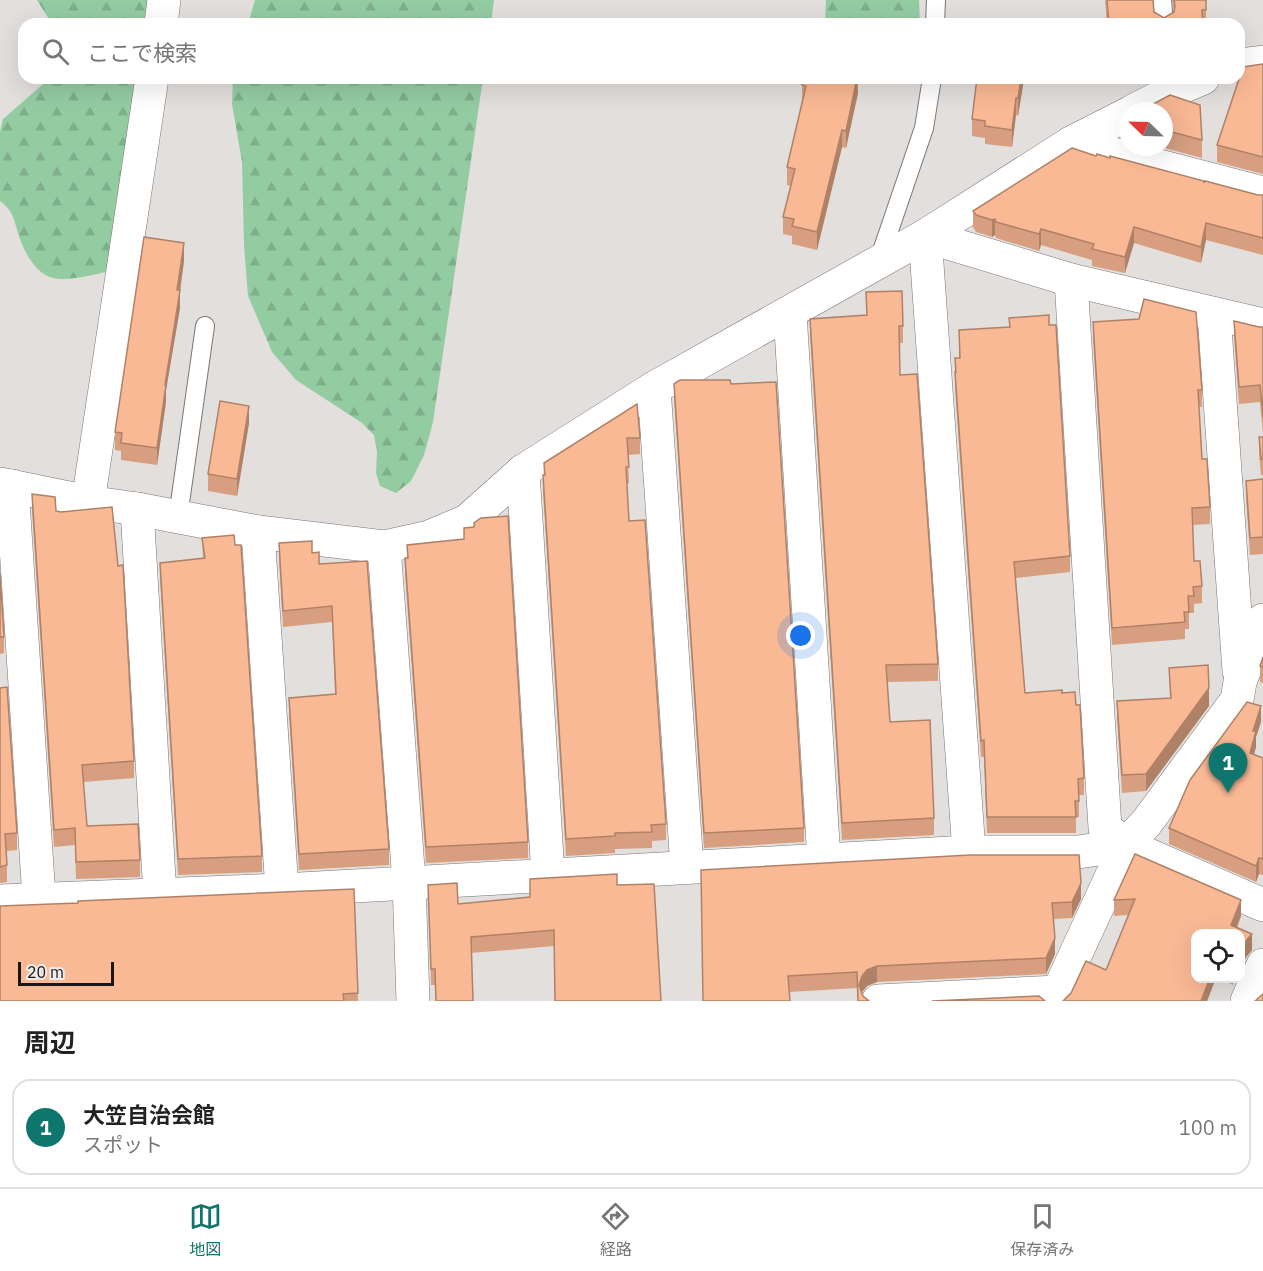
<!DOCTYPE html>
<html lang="ja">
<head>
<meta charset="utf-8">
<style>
  body { margin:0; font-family:"IBM Plex Sans","Noto Sans JP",sans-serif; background:#f6f6f6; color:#222 }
  .controls { position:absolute; right:18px; bottom:18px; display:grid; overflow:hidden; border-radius:12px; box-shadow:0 6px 24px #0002 }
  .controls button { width:54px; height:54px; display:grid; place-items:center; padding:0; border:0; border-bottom:2px solid #e0e0e0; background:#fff; color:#222; font:30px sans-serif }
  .compass { position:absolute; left:1119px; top:102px; width:54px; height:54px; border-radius:50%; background:#fff; box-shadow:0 6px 24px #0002; rotate:293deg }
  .scale { position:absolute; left:18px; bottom:15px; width:96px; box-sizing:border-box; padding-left:6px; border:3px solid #181616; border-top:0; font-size:16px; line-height:21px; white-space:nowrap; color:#181616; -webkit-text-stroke:4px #f0eceb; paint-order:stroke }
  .you { position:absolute; left:801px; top:636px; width:21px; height:21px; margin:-15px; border:4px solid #fff; border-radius:50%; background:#1a73e8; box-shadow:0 0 0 9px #1a73e833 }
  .badge { display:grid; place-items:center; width:39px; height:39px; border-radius:50%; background:#0f766e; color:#fff; font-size:20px; font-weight:700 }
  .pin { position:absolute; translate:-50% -50px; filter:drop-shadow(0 2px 3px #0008) }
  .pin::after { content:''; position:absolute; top:32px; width:21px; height:18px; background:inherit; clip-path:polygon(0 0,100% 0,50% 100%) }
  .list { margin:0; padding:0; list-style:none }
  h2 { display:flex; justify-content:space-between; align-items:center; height:78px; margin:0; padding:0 24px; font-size:26px }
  h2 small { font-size:20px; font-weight:400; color:#767676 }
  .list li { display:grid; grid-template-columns:39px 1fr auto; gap:18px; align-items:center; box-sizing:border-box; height:96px; margin:0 12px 12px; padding:0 12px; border:2px solid #e0e0e0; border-radius:18px }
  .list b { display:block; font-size:22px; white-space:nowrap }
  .list p { margin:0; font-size:20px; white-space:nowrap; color:#767676 }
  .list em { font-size:20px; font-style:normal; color:#767676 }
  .icon { flex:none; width:33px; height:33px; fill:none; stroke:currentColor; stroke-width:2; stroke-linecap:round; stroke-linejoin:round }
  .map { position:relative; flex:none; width:1263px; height:1001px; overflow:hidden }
  .search { position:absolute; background:#fff; box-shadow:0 6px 24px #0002; left:18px; right:18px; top:18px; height:66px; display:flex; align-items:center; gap:15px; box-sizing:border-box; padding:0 21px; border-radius:18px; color:#767676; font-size:22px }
  .sheet { height:186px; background:#fff }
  nav { display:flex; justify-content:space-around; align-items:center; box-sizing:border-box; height:84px; border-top:2px solid #e0e0e0; background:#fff; font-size:16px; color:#767676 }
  nav a { display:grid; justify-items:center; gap:3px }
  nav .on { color:#0f766e }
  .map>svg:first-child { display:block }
  .forest { fill:url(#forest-firs) }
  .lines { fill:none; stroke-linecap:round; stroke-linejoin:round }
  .lane-casing { stroke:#7a7675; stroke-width:20 }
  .street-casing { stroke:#7a7675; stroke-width:34 }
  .lane { stroke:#fff; stroke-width:18 }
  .street { stroke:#fff; stroke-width:33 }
  .wall { fill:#d79f80 }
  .shaded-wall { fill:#af8268 }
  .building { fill:#fab995; stroke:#af8268; stroke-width:1.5 }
</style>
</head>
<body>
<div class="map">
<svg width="1263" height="1001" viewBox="0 0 1263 1001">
  <defs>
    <pattern id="forest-firs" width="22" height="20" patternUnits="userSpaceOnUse" patternTransform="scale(1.5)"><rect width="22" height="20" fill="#94cca2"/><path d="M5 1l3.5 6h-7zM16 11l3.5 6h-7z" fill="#7fae8b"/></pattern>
  </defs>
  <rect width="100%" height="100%" fill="#e3dfdd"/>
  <g class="forest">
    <path d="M37 0H175L168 24H52Z"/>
    <path d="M255 0H494L491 24H248Z"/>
    <path d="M826 0H919L920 24H825Z"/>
    <path d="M50 78H137L113 270C98 274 67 282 53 278 36 274 24 252 19 236 14 221 14 211 0 201V132L3 119Z"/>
    <path d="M233 78H483L433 422 424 455 411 481 396 493 380 486 376 473 377 452 374 435 362 423 296 380 272 352 248 296 244 245 242 162 232 104Z"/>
  </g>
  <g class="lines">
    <defs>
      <g id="lane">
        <path d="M1162 0 1164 24"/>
        <path d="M935 24 936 0"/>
        <path d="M879 260 924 128 932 78"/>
        <path d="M178 517 205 326"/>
      </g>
      <g id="street">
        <path d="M161 24 164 0"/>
        <path d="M1239 65 1263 62"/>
        <path d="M1133 111 1170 92 1203 78"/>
        <path d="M1071 143 1263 193"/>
        <path d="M1071 280 1105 828 1126 845"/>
        <path d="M790 313 824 860"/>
        <path d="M1214 314 1239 671"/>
        <path d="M654 388 687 867"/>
        <path d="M523 471 548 875"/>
        <path d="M0 484 88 502 137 509 258 532 384 547 429 537 467 521 523 471 654 388 925 236 1071 143 1128 114"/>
        <path d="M12 486 39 898"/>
        <path d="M88 502 152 78"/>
        <path d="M137 509 160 895"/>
        <path d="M258 532 282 890"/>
        <path d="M384 547 409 882 413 1001"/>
        <path d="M969 852 925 236 1071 280 1263 325"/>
        <path d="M0 901 282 890 969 852H1078L1126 845 1263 905"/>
        <path d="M878 1001 1057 992"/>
        <path d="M1054 1001 1126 845 1147 822 1237 700 1240 682 1263 620"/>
        <path d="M1247 1001 1263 965"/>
      </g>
    </defs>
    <use href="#lane" class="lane-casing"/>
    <use href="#street" class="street-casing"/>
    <use href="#lane" class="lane"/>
    <use href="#street" class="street"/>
  </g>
  <g class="wall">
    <path d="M1105 0H1153L1154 12 1164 18 1174 12 1172 0H1206V24H1107Z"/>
    <path d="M1263 64V174L1217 162V145Z"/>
    <path d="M858 78V93L846 148 842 147 817 250 792 244V236L783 234V217L791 186 787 185V167L802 102V85Z"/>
    <path d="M1023 78V85L1018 116 1016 115 1012 147 985 144V138L972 136V119Z"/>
    <path d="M1164 111 1202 140V158L1161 147H1164Z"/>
    <path d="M1128 118V138L1124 137V120Z"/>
    <path d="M1096 156 1110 158 1204 183 1258 195H1263V255L1206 240 1201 263 1134 243 1125 273 1092 266V260L1041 245 1039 251 996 238 995 235 992 237 976 232 973 227V211Z"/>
    <path d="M184 261 180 290V308L166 390V402L157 465 121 460V451L115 450V432Z"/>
    <path d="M866 292 903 326V343H899L900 375 938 664V681L887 682 890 722 934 818V835L842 840 810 336V319L866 315Z"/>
    <path d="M1009 318 1070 556V572L1016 578 1025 693 1084 778V795H1079V817L1076 818V833H987L984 757H981L955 389V358H959V330L1009 327Z"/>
    <path d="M1234 321 1259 327H1263V434L1260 402 1239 404 1234 338Z"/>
    <path d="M1093 322 1202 390V407H1199L1202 459 1210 507V524L1192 525 1194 561 1202 586V603L1194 604V613H1189V629H1185V639L1112 645 1093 339Z"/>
    <path d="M674 384H731L804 828V842L704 848 674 399Z"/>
    <path d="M637 404 640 438V454L628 455 629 483 627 484 629 521 666 824V840L652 841V848L615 849V853L566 856 543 491 544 463Z"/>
    <path d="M249 423 237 496 208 491V474Z"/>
    <path d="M1259 437H1263V475H1261L1259 454Z"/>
    <path d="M1263 479V554L1250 555 1246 498V481Z"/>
    <path d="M32 494 56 511 134 761V778L83 782 87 826 140 860V877L76 879 75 845 54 847 32 511Z"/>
    <path d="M464 528 528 842V858L426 863 405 574V558H407V545L464 539Z"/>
    <path d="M202 538 262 856V872L178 875 160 579V563L203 558Z"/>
    <path d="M279 543 312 553 319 564 367 561 389 849V865L299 870 289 714V698L335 694 332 622 283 627 279 559Z"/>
    <path d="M0 573 4 637V653L0 654Z"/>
    <path d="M1263 657V683L1260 682V666Z"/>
    <path d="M1169 668 1209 706 1146 791 1122 793 1117 719V701L1170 698Z"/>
    <path d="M0 688 17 833V850L7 851V882L0 883Z"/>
    <path d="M1261 722 1256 737V747L1254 754 1263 758V875L1259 874 1256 882 1169 844V828Z"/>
    <path d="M1135 854 1241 900V916L1237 928 1252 934V950L1246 957 1240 969V933H1196V978H1216L1207 1001H1063L1071 993 1086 961 1106 970 1129 915 1114 916V900Z"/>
    <path d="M701 870 1081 899 1072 918 1053 919 1055 954 1046 974 877 982 867 986 862 992 863 996 869 1001H858L857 988 789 992Z"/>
    <path d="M428 885 458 904 530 897 617 885 554 946 471 953 473 1001H436L435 985H431Z"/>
    <path d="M354 889 358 1001H0Z"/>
    <path d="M1218 978H1236L1233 985Z"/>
  </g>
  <g class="shaded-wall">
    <path d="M857 78 858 93 846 148V131Z"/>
    <path d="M1021 78H1023V85L1018 116V98Z"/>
    <path d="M1016 98V115L1012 147V130Z"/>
    <path d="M842 130V147L817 250V232Z"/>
    <path d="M995 219V235L992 237V220Z"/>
    <path d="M1206 223V240L1201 263V247Z"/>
    <path d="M1134 227V243L1125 273V257Z"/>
    <path d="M1041 229V245L1039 251V234Z"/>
    <path d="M184 243V261L179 298 180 290V308L166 390V402L157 465V448L165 385Z"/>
    <path d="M249 406V423L237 496V479Z"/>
    <path d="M1209 688V706L1146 791V774Z"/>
    <path d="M1261 706V722L1256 737V747L1250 769V753L1253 731Z"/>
    <path d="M1259 858V874L1256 882V866Z"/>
    <path d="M1081 883V899L1072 918V902Z"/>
    <path d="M1241 900V916L1234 933 1231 925Z"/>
    <path d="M1252 934V950L1246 957 1240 969V953L1246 941Z"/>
    <path d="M1055 938V954L1046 974V958Z"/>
    <path d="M877 966V982L867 986 862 992 859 985 862 976 867 970Z"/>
    <path d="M1210 978H1216L1207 1001H1201Z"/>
  </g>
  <g class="building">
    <path d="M1107 0H1153L1154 12 1164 18 1174 12 1175 6 1174 0H1206V10H1202L1203 24H1109Z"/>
    <path d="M1263 64V157L1217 145 1243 67Z"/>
    <path d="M803 78H857L846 131 842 130 817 232 792 226 794 219 783 217 795 169 787 167 806 86 802 85Z"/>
    <path d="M977 78H1021L1018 98H1016L1012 130 985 126V121L972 119Z"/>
    <path d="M1170 95 1200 105 1202 140 1164 130V111H1140Z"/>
    <path d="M1072 148 1096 156 1097 154 1110 158V156L1204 181V183L1205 181 1258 195H1263V238L1206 223 1201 247 1134 227 1125 257 1092 249 1094 244 1041 229 1039 234 996 222 995 219 992 220 976 215 973 211Z"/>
    <path d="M144 237 184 243 177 290H180L165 385H166L157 448 121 443 122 433 115 432Z"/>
    <path d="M902 291 903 326H899L900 375 917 374 938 664 886 665 890 722 930 720 934 818 842 823 810 319 867 315 866 292Z"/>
    <path d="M1144 299 1196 312 1202 390H1198L1202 459H1207L1210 507 1192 508 1194 561H1200L1202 586 1193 587 1194 596H1188L1189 612H1184L1185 622 1112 628 1093 322 1139 319Z"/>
    <path d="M1049 315V325H1056L1070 556 1014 562 1025 693 1062 690V693L1075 692 1076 705H1080L1084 778 1078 779 1079 801H1075L1076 817H987L984 740 981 741 955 372H956L955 358H960L959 330 1010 327 1009 318Z"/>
    <path d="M1234 321 1259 327H1263V417L1260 385 1239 387Z"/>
    <path d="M680 380H730L731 384 776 382 804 828 704 833 674 384Z"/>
    <path d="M220 401 249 406 237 479 208 474Z"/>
    <path d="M637 404 640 438H627L629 467H626L629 521 645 520 666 824 651 825 652 832 615 833V836L566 839 543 475H545L544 463Z"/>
    <path d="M1259 437H1263V459H1261Z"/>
    <path d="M1263 479V537L1250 538 1246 481Z"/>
    <path d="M32 494 55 497 56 511 61 512 112 507 118 566 123 565 134 761 82 765 87 826 138 824 140 860 76 862 75 828 54 830Z"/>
    <path d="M508 516 528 842 426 847 405 558H408L407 545 464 539V528L474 527V523L481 518Z"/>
    <path d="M234 535 235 545H241L262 856 178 859 160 563 205 558 202 538Z"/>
    <path d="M312 541V553L319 552V564L367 561 389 849 299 854 289 698 336 694 332 606 283 611 279 543Z"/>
    <path d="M0 573 4 637H0Z"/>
    <path d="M1263 657V667L1260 666Z"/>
    <path d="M1208 665 1209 688 1146 774 1122 775 1117 701 1171 698 1169 668Z"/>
    <path d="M7 687 17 833 5 834 7 865 0 867V688Z"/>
    <path d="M1247 702 1261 706 1253 731H1256L1250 753 1263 758V859L1259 858 1256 866 1169 828 1190 780Z"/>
    <path d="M1135 854 1241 900 1231 925 1252 934 1246 941 1240 953V933H1196V978H1210L1201 1001H1063L1071 993 1086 961 1106 970 1135 899 1114 900Z"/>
    <path d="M970 855H1079L1081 883 1072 902 1052 903 1055 938 1046 958 877 966 867 970 862 976 859 985 863 996 869 1001H858L857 972 788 976 790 1001H703L701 870Z"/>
    <path d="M617 874V885L654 884 661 1001H555L554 930 471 937 473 1001H436L435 969H431L428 885 457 883 458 904 530 897V879Z"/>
    <path d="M354 889 358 993 343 994 344 1001H0V906L78 903V901Z"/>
    <path d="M1263 994V1001H1255Z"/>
    <path d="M1039 996 1045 1001H932Z"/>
  </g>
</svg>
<div class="controls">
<button><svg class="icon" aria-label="locate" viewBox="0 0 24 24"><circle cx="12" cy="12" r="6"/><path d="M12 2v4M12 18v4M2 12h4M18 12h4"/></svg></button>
</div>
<svg class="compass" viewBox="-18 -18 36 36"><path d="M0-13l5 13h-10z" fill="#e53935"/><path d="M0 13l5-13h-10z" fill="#767676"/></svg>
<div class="scale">20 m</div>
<div class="you"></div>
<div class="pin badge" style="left:1228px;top:793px">1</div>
<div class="search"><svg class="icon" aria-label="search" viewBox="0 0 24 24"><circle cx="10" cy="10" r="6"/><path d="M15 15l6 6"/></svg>ここで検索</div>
</div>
<section class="sheet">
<h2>周辺<small></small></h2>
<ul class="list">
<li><span class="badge">1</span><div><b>大笠自治会館</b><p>スポット</p></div><em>100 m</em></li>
</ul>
</section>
<nav>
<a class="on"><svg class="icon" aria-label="map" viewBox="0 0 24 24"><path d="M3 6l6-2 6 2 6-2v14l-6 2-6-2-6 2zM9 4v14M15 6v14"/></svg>地図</a>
<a><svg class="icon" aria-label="directions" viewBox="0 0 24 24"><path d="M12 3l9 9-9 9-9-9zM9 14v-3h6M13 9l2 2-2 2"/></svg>経路</a>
<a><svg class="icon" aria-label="saved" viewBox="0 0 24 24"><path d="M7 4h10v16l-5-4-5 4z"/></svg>保存済み</a>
</nav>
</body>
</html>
